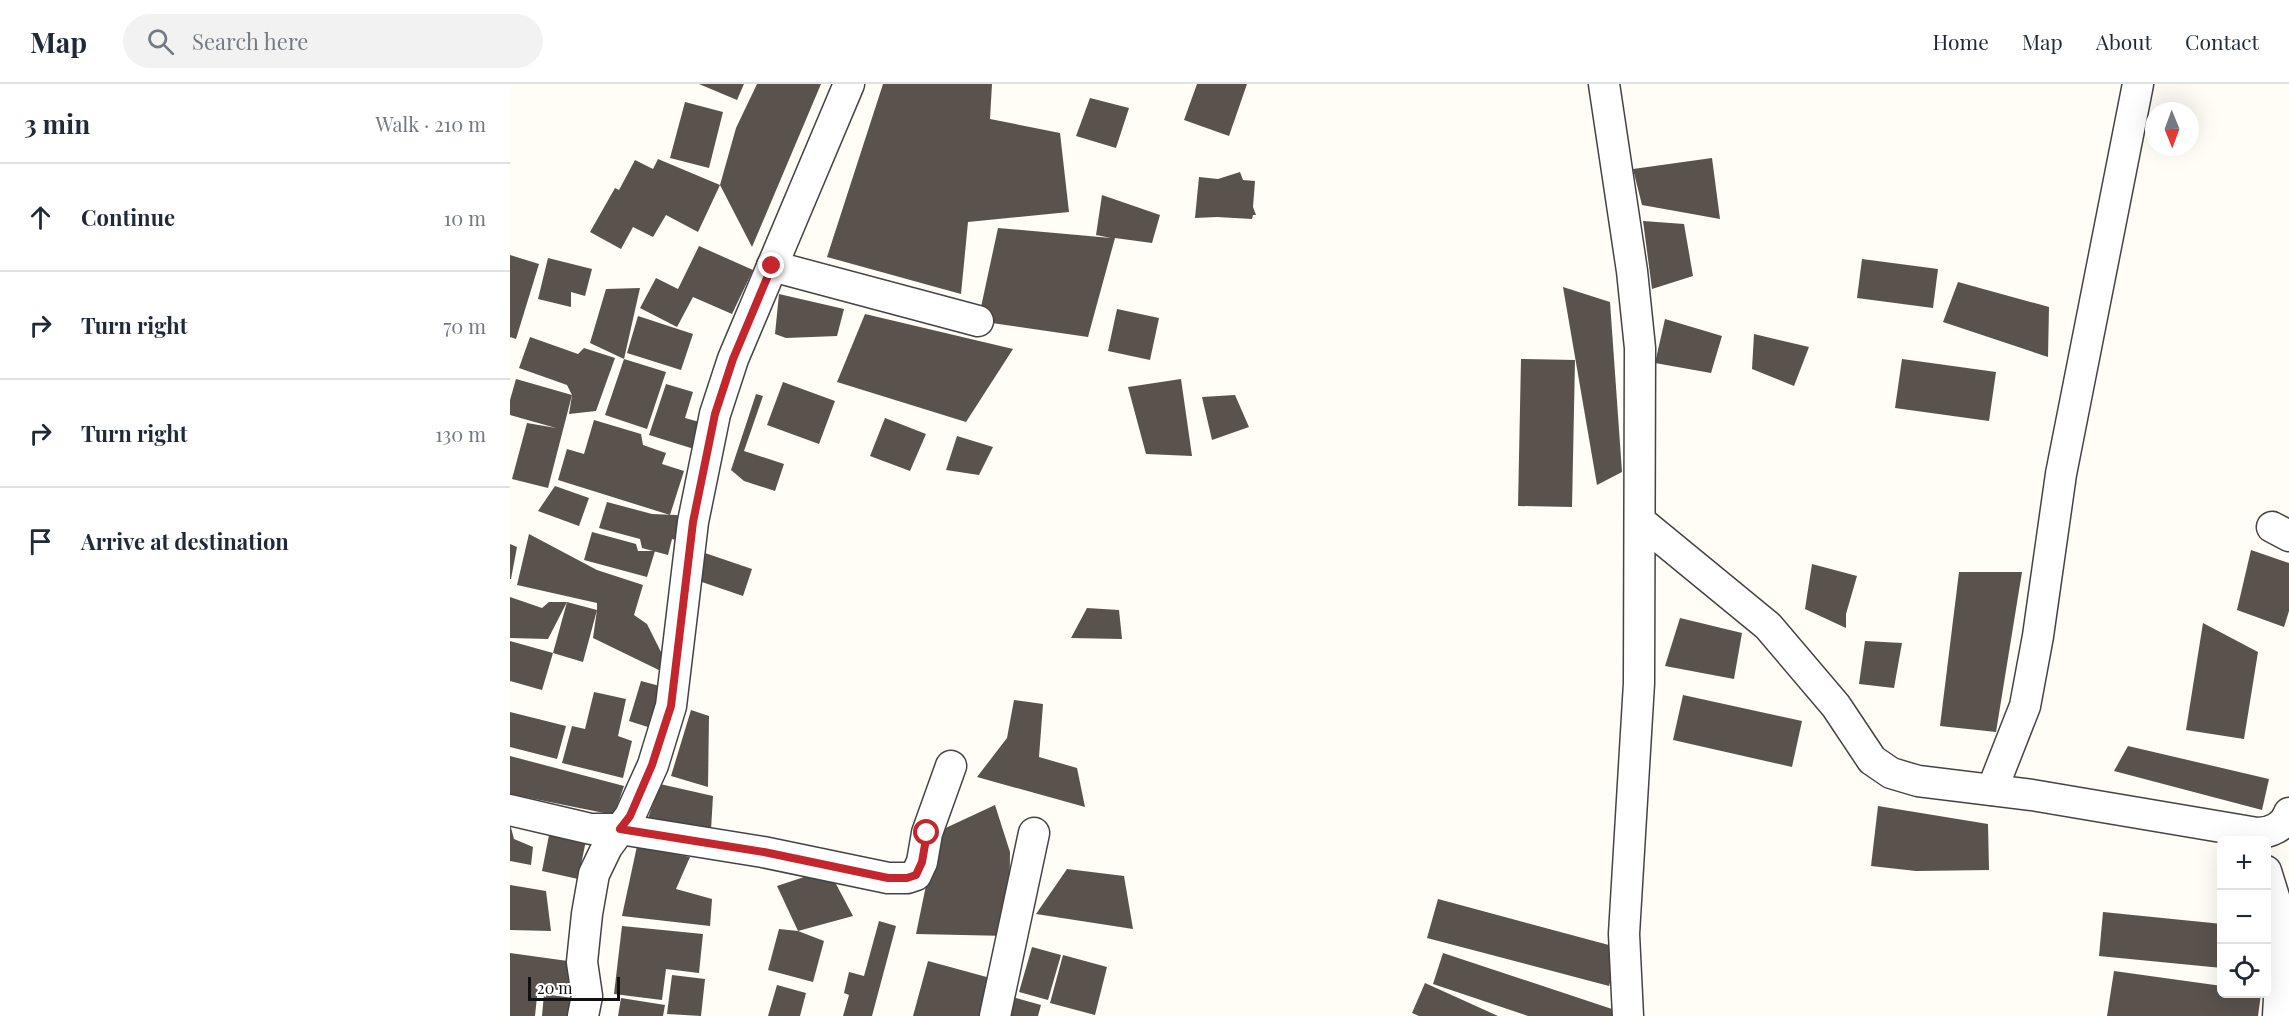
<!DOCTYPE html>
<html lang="en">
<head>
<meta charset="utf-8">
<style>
  body { margin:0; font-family:"Playfair Display",serif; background:#f2f2f3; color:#1f2937 }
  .controls { position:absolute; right:18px; bottom:18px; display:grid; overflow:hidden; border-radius:9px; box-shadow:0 6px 24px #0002 }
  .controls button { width:54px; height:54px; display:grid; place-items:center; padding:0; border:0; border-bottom:2px solid #e0e1e3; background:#fff; color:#1f2937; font:30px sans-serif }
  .compass { position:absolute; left:1635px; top:18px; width:54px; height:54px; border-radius:50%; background:#fff; box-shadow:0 6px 24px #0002; rotate:179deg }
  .scale { position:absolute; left:18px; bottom:15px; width:92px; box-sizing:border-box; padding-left:6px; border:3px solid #111; border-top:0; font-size:16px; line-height:21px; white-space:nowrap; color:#111; -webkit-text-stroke:4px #fff; paint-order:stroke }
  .stop { position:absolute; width:18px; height:18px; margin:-14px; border:4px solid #c4262e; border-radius:50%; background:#fff }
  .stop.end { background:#c4262e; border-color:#fff; box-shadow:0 2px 6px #0008 }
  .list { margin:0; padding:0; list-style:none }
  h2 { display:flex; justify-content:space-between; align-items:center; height:78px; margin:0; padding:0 24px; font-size:26px }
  h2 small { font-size:20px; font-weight:400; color:#747a83 }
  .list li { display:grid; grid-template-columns:39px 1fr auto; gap:18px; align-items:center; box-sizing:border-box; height:108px; padding:0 24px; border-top:2px solid #e0e1e3 }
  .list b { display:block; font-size:22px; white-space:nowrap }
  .list em { font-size:20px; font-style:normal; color:#747a83 }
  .icon { flex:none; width:33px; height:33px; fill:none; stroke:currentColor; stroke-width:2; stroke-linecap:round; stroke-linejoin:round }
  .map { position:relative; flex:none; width:1779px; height:932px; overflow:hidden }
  header { display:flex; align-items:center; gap:36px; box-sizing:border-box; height:84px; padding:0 30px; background:#fff; border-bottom:2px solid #e0e1e3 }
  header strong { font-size:28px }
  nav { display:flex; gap:33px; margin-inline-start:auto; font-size:21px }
  .search { width:420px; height:54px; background:#f2f2f3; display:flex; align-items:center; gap:15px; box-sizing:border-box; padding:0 21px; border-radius:33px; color:#747a83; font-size:22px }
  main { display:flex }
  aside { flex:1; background:#fff }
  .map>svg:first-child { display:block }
  .building { fill:#5a524d }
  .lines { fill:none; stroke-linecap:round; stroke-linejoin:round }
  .street-casing { stroke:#444; stroke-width:33 }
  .street { stroke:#fff; stroke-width:30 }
  .route { stroke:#c4262e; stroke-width:8 }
</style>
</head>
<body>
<header>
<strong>Map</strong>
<div class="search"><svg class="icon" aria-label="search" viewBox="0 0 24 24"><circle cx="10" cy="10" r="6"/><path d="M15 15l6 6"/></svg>Search here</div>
<nav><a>Home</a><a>Map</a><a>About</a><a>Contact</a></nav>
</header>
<main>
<aside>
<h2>3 min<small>Walk · 210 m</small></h2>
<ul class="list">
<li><svg class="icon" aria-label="ahead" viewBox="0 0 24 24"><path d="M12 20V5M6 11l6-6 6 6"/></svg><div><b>Continue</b></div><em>10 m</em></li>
<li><svg class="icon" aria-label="right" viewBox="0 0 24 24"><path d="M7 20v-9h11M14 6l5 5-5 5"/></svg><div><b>Turn right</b></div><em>70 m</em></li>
<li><svg class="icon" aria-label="right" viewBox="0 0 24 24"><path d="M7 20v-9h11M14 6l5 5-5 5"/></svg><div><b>Turn right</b></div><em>130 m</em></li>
<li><svg class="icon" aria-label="arrive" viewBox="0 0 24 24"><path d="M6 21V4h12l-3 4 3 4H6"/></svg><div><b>Arrive at destination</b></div></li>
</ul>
</aside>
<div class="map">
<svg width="1779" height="932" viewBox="0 0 1779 932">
  <rect width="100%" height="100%" fill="#fffdf5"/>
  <g class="building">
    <path d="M189 0H234L227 16Z"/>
    <path d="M247 0H311L242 163 210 101 226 44Z"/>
    <path d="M373 0H482L480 35 550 49 559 128 458 138 451 210 317 173Z"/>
    <path d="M687 0H737L719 52 674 36Z"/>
    <path d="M580 14 619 24 606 64 566 52Z"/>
    <path d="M175 18 213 28 199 84 160 74Z"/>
    <path d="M1202 74 1210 135 1132 121 1123 85Z"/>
    <path d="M148 75 210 101 188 148 156 131 143 153 123 143 111 165 80 148 105 104 109 106 125 76 143 85Z"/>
    <path d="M730 88 733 96 745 97 743 123 746 131H743L742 135 707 133 685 134 689 93 708 95Z"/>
    <path d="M592 111 650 131 642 159 605 154 578 253 468 237 488 144 601 154 586 151Z"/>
    <path d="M1133 137 1174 140 1183 192 1142 205Z"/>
    <path d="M189 162 243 186 222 230 183 213 167 243 130 224 146 194 168 205Z"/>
    <path d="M0 171 29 180 6 255 0 253Z"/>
    <path d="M38 174 82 185 75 212 61 208V223L28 215Z"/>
    <path d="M1352 175 1428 185 1423 224 1347 214Z"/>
    <path d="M1448 198 1539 223 1538 273 1433 238Z"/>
    <path d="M1053 203 1100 218 1112 388 1087 401Z"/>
    <path d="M130 204 114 275 80 259 96 205Z"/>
    <path d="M269 210 334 225 327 252 276 254 265 250Z"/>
    <path d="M607 225 649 234 640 276 598 267Z"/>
    <path d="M355 230 503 265 456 338 327 298Z"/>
    <path d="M128 232 183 250 171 286 117 269Z"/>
    <path d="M1155 235 1212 252 1201 289 1145 279Z"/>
    <path d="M1244 250 1299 263 1284 302 1242 285Z"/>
    <path d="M20 253 68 270 74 264 105 274 86 327 59 330 62 311 57 301 9 284Z"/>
    <path d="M114 275 156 288 137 345 95 331Z"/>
    <path d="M1011 275 1065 276 1062 423 1008 422Z"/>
    <path d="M1392 275 1486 288 1479 337 1385 324Z"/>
    <path d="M6 295 62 311 38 404 2 395 17 339 46 344 0 331V316Z"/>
    <path d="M671 295 682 372 636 370 618 303Z"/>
    <path d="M273 298 325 317 309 360 257 341Z"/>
    <path d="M156 300 183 308 175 334 193 339 184 365 139 351Z"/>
    <path d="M246 310 253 312 234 367 274 380 265 407 234 397 221 386Z"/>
    <path d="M725 311 739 343 702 356 692 313Z"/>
    <path d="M375 334 416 350 400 387 360 372Z"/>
    <path d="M84 336 131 350 133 361 156 369 152 380 174 387 160 431 48 396 57 365 74 370Z"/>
    <path d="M447 352 483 363 469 391 436 386Z"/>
    <path d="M45 402 79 414 69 442 28 427Z"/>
    <path d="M97 418 142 430 166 431 179 434 173 458 162 455 158 471 132 464 130 455 89 444Z"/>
    <path d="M82 448 126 460 128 467H145L137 493 74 476Z"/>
    <path d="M19 450 87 486 133 501 124 531 137 540 151 568 155 589 83 554 87 526 73 578 43 569 57 518 87 526V519L7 501Z"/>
    <path d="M0 460 7 463 1 495H0Z"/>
    <path d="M1741 466 1779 479V527L1774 543 1727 526Z"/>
    <path d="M195 469 242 485 233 512 186 496Z"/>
    <path d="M1302 480 1347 492 1336 530V544L1295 525Z"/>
    <path d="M1449 488H1512L1486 648 1430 642Z"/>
    <path d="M0 513 32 524 39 518H57L38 555 0 554Z"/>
    <path d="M577 524 609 526 612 555 561 554Z"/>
    <path d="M1170 534 1232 549 1224 595 1155 582Z"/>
    <path d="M1693 539 1748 568 1734 655 1676 646Z"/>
    <path d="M0 557 43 569 32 606 0 597Z"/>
    <path d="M1355 557 1392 559 1384 604 1349 600Z"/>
    <path d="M131 597 157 604 144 645 119 637Z"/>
    <path d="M84 608 116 615 108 652 122 657 113 694 52 679 62 642 75 645Z"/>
    <path d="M1173 611 1292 637 1282 683 1163 656Z"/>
    <path d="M504 616 533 620 529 673 567 684 575 723 467 693 497 654Z"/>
    <path d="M181 626 199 632 198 703 161 692Z"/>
    <path d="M0 628 56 642 47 675 0 663Z"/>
    <path d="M1618 662 1759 695 1752 726 1604 687Z"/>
    <path d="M0 672 114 702 104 731 0 710Z"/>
    <path d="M150 700 203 712 201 746 137 737Z"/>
    <path d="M485 721 500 768 499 852 406 850 427 748Z"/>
    <path d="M1368 722 1478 740 1479 786 1406 787 1361 782Z"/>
    <path d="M0 740 4 755 23 763 21 781 0 777Z"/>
    <path d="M41 741 78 747 68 795 32 787Z"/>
    <path d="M127 762 180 773 166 805 202 815 200 842 112 832Z"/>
    <path d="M318 785 343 832 288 847 267 802Z"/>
    <path d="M557 785 614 792 623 845 526 830Z"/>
    <path d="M0 801 36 807 41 847 0 846Z"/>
    <path d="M928 815 1110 864 1099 902 917 854Z"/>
    <path d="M1593 828 1712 840V884L1589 872Z"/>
    <path d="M369 837 386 842 362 932H333L339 911 334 909 339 888 354 892Z"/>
    <path d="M112 842 193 850 189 889 156 885 152 916 104 910Z"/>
    <path d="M269 845 288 847 314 857 303 898 258 886Z"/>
    <path d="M522 863 551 871 538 916 509 908Z"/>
    <path d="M0 869 65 878 61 908 28 903 25 932H0Z"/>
    <path d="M933 869 1108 927 1106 932H1018L923 900Z"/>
    <path d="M553 871 597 883 585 931 540 919Z"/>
    <path d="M418 877 484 895 474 932H403Z"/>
    <path d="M1604 887 1712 902V910H1751L1748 932H1597Z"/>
    <path d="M162 891 195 895 191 932 157 930Z"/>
    <path d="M915 899 988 932H909L902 929Z"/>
    <path d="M267 901 296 909 290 932H258Z"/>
    <path d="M34 910 63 914 61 932H32Z"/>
    <path d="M492 910 531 921 528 932H485Z"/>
    <path d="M111 914 155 921 153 932H108Z"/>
  </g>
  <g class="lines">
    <defs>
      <g id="street">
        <path d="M1094 0 1122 187 1130 264 1129 599 1114 850 1118 932"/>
        <path d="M262 182 468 237"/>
        <path d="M1130 437 1258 542 1326 622 1362 676 1381 689 1408 697 1522 711 1747 749C1760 749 1774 743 1779 729"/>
        <path d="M1762 443 1779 452"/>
        <path d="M1482 706 1515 622 1528 552 1551 390 1628 0"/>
        <path d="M0 726 81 745H110L253 768 378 794H397L406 791 412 778 417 749 441 682"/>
        <path d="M1756 787 1773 842 1768 932"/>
        <path d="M73 932 77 912 72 878 77 830 84 790 97 763 120 732 143 681 161 622 183 438 205 330 223 275 339 0"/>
        <path d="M485 932 524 749"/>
      </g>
    </defs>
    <use href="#street" class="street-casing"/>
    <use href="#street" class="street"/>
  </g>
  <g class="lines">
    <path class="route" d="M262 182 223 275 205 330 183 438 161 622 142 681 120 732 110 745 254 768 378 794H397L406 791 412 778 417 749"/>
  </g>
</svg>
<div class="controls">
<button>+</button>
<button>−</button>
<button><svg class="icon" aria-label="locate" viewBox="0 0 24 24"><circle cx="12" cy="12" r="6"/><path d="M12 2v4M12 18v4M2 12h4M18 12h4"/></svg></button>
</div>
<svg class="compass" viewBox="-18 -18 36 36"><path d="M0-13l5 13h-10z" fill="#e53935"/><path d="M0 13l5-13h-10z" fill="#747a83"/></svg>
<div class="scale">20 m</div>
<div class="stop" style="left:417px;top:749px"></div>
<div class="stop end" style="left:262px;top:182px"></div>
</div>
</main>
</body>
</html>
